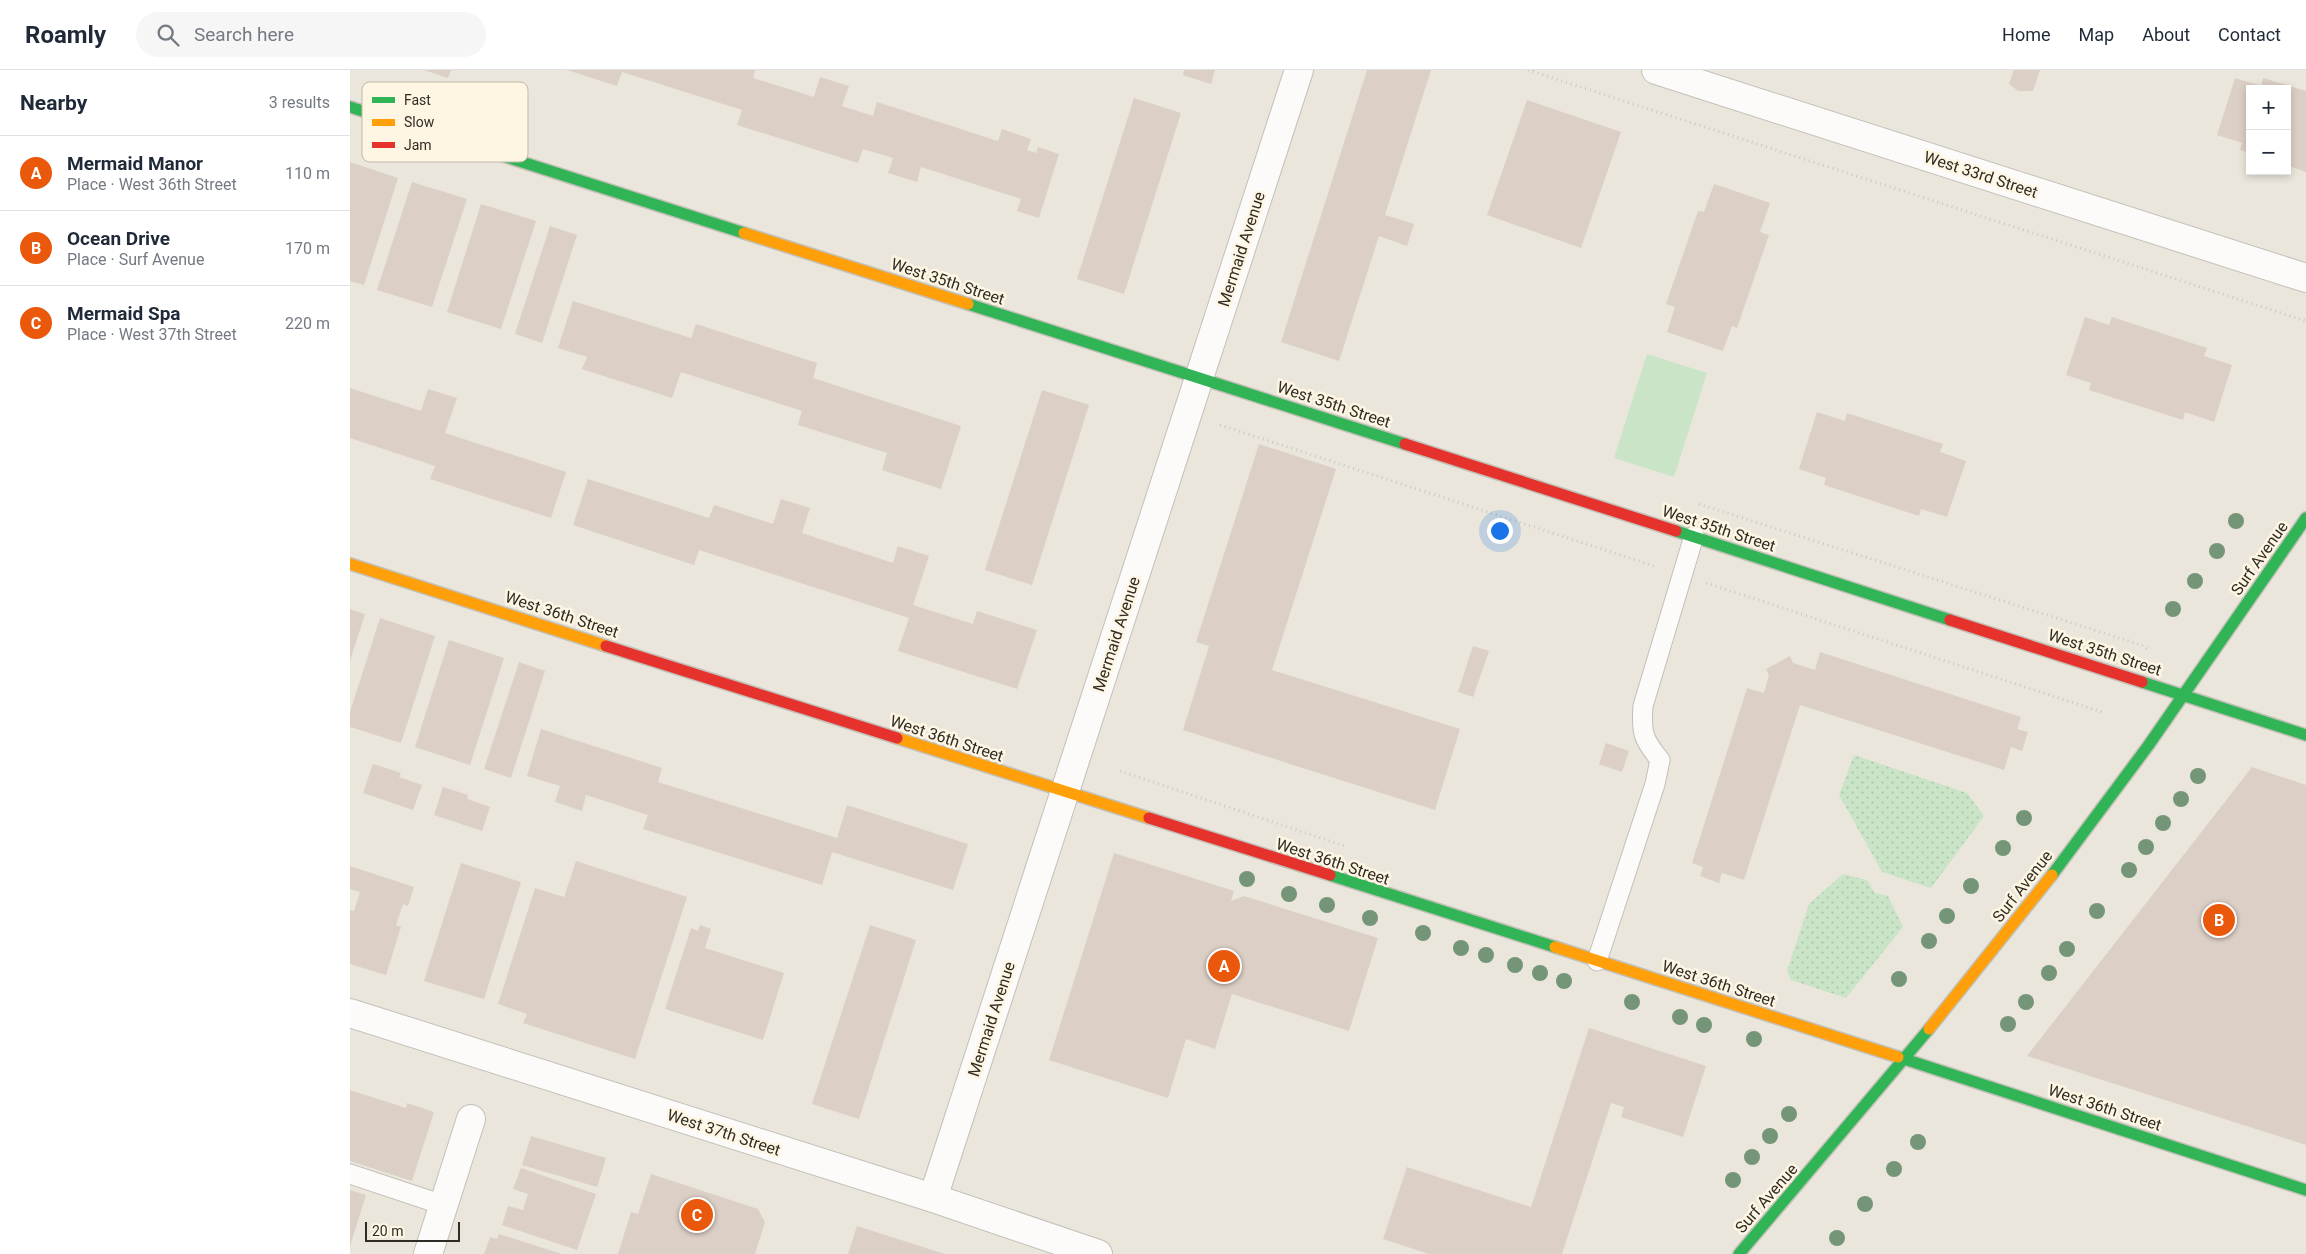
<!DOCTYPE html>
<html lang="en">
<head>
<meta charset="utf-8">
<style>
  body { margin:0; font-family:Roboto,sans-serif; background:#f6f6f7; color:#1f2937 }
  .controls { position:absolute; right:15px; top:15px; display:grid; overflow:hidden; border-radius:0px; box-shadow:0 2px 8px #0003 }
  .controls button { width:45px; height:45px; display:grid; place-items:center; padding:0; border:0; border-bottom:1px solid #e0e1e3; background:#fff; color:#1f2937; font:25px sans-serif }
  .scale { position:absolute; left:15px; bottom:12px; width:95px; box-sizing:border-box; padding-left:5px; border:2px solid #2f2c25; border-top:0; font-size:14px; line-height:18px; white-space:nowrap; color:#2f2c25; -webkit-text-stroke:4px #fef6e3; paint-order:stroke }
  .you { position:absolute; left:1149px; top:460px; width:18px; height:18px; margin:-12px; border:4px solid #fff; border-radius:50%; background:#1a73e8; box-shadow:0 0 0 8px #1a73e833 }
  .badge { display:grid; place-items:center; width:32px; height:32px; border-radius:50%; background:#ea580c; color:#fff; font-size:16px; font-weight:700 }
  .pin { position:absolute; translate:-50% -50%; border:2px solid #fff; box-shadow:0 1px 5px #0006 }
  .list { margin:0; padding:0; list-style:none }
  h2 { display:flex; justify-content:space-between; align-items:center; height:65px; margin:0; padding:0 20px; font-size:21px }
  h2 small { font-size:16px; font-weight:400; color:#747a83 }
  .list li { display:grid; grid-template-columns:32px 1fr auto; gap:15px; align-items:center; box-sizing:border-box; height:75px; padding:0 20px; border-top:1px solid #e0e1e3 }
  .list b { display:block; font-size:19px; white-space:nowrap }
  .list p { margin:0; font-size:16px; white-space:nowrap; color:#747a83 }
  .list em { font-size:16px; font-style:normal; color:#747a83 }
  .icon { flex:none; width:28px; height:28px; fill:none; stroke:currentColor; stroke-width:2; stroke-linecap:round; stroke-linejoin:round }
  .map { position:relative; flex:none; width:1956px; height:1184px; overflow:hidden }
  header { display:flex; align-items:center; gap:30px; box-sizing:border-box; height:70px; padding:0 25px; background:#fff; border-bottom:1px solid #e0e1e3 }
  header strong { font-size:24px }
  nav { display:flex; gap:28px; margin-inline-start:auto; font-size:18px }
  .search { width:350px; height:45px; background:#f6f6f7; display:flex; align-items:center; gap:12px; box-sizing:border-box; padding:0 18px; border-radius:28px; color:#747a83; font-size:19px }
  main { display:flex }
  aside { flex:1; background:#fff }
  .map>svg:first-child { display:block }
  .park { fill:url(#park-dots) }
  .garden { fill:#cae4c8 }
  .building { fill:#dccfc6 }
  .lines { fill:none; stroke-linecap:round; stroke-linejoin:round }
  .lane-casing { stroke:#c3c0b8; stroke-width:21 }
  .street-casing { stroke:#c3c0b8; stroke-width:30 }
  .fast-casing { stroke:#c3c0b8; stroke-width:14 }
  .slow-casing { stroke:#c3c0b8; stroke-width:14 }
  .jam-casing { stroke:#c3c0b8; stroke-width:14 }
  .path { stroke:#cac8c5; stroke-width:3; stroke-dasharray:1 4; stroke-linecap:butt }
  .lane { stroke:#fcfbfa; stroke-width:19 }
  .street { stroke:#fcfbfa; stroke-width:28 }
  .fast { stroke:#30b455; stroke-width:11 }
  .slow { stroke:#ff9f0a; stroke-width:11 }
  .jam { stroke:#e5322d; stroke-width:11 }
  .tree { fill:#749577 }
  .labels { text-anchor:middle; stroke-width:5; stroke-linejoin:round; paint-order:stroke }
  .street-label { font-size:16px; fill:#2f2c25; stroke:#fef6e3 }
  .key { fill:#fef6e3; stroke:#c0b9aa; stroke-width:1 }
  .key-label { font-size:14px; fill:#2f2c25 }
</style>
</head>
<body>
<header>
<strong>Roamly</strong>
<div class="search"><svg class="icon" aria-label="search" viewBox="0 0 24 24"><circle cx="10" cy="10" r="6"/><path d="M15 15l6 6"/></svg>Search here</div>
<nav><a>Home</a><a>Map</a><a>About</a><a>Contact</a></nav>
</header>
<main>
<aside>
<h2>Nearby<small>3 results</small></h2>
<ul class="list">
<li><span class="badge">A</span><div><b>Mermaid Manor</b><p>Place · West 36th Street</p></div><em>110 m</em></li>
<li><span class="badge">B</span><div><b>Ocean Drive</b><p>Place · Surf Avenue</p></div><em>170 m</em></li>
<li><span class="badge">C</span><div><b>Mermaid Spa</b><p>Place · West 37th Street</p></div><em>220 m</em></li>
</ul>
</aside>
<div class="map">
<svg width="1956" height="1184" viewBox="0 0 1956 1184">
  <defs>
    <pattern id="park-dots" width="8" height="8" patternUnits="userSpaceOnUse" patternTransform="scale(1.25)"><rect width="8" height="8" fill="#cae4c8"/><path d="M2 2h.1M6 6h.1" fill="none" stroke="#aec4ac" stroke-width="1.8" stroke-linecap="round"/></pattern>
  </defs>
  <rect width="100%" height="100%" fill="#eae6dc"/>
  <g class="park">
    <path d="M1504 685 1617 723 1634 746 1581 818 1532 802 1489 725Z"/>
    <path d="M1493 804 1517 810 1525 823 1538 826 1553 857 1496 928 1441 910 1437 901 1459 834Z"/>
  </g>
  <path class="garden" d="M1297 284 1357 303 1324 407 1264 388Z"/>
  <g class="building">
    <path d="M74 0H101L98 8Z"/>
    <path d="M217 0H405L403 8 464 27 470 7 499 16 492 36 523 46 527 32 648 71 652 59 681 69 677 80 686 83 688 77 709 84 689 148 667 141 671 129 571 97 567 112 538 103 543 88 513 79 508 93 387 55 392 40 272 2 267 16Z"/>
    <path d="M834 0H865L861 14 833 5Z"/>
    <path d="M1017 0H1081L1035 145 1064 154 1057 176 1029 166 989 291 931 272Z"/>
    <path d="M1664 0H1690L1683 21H1668L1659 14Z"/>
    <path d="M1885 8 1911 16 1913 8 1956 21V102L1937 95V19H1900V83L1890 80 1892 73 1867 65Z"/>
    <path d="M784 28 831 43 774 224 727 209Z"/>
    <path d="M1177 30 1271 62 1231 178 1137 145Z"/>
    <path d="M0 92 48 108 14 215 0 211Z"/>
    <path d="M62 112 117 129 82 237 27 220Z"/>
    <path d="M1364 114 1420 133 1410 162 1419 165 1387 258 1382 256 1373 281 1317 262 1325 237 1316 234 1348 141 1354 142Z"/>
    <path d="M131 134 186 151 151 259 97 242Z"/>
    <path d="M200 156 227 165 192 273 165 264Z"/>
    <path d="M223 231 341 268 346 254 467 293 463 308 611 356 591 419 532 400 537 383 448 355 452 341 331 302 322 328 232 299 237 287 208 278Z"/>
    <path d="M1735 247 1759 255 1762 247 1857 278 1854 286 1882 295 1864 352 1835 342 1833 350 1739 320 1741 313 1716 305Z"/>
    <path d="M0 318 71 341 78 319 107 328 95 363 216 402 201 448 80 409 85 396 0 368Z"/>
    <path d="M692 320 739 335 682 515 635 500Z"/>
    <path d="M1467 342 1495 351 1497 343 1593 374 1590 382 1616 391 1597 447 1571 439 1569 446 1474 415 1476 408 1449 399Z"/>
    <path d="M909 374 986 399 922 600 1110 659 1085 740 833 660 859 576 846 572Z"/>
    <path d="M238 409 359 448 364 435 423 454 431 429 460 438 452 463 543 493 548 476 579 486 563 535 623 554 627 541 687 560 667 619 548 581 559 548 349 480 344 495 223 455Z"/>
    <path d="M0 539 15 544 0 591Z"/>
    <path d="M30 548 85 566 51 673 0 657V642Z"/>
    <path d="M99 570 154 588 120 695 65 677Z"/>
    <path d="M1123 576 1139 581 1123 627 1108 622Z"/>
    <path d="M1470 582 1671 647 1667 659 1678 662 1672 681 1661 677 1654 700 1450 635 1394 810 1372 803 1369 813 1350 806 1353 797 1342 793 1397 618 1414 623 1419 605 1416 599 1440 586 1443 593 1465 600Z"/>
    <path d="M169 592 195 601 161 708 134 699Z"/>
    <path d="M191 659 312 698 308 712 487 768 497 735 618 774 603 820 482 782 472 815 293 759 298 745 236 725 232 741 205 732 210 716 177 706Z"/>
    <path d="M1256 673 1279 681 1272 702 1249 694Z"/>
    <path d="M23 694 51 703 49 707 72 715 63 740 13 723Z"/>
    <path d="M1902 697 1956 715V1075L1677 986Z"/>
    <path d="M93 717 118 725 117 729 140 737 132 761 84 745Z"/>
    <path d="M764 783 884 821 881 831 894 826 1028 868 999 961 882 924 865 979 836 969 818 1028 699 990Z"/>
    <path d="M226 791 337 827 285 989 173 953 177 944 148 934 185 818 214 827Z"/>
    <path d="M111 793 171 812 134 929 74 911Z"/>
    <path d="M0 796 64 817 58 836 53 834 46 855 51 857 36 905 0 894V840L4 841 10 822 0 819Z"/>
    <path d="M350 855 361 859 355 878 434 903 413 970 315 939 341 858 348 861Z"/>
    <path d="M520 855 566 870 509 1049 462 1034Z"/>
    <path d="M1239 958 1356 996 1333 1067 1271 1047 1274 1037 1261 1033 1212 1184H1079L1033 1169 1057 1097 1181 1137Z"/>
    <path d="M0 1020 56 1038 57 1033 84 1042 62 1111 0 1091Z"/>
    <path d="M181 1066 256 1088 247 1117 172 1095Z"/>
    <path d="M171 1098 246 1124 227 1180 152 1155 158 1136 173 1140 178 1124 163 1119Z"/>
    <path d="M301 1104 408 1139 415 1152 405 1184H268L281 1142 288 1144Z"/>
    <path d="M0 1120 16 1125 0 1176Z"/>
    <path d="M507 1156 595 1184H498Z"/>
    <path d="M149 1164 212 1184H134L140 1167 147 1169Z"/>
  </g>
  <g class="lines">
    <defs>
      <g id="lane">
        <path d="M1247 891 1305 714 1310 690C1293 669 1291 663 1293 636L1344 466"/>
        <path d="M0 1104 93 1135"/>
      </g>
      <g id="street">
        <path d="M1306 0 1956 208"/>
        <path d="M0 943 583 1128 748 1184"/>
        <path d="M583 1128 949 0"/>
        <path d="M78 1184 121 1049"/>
      </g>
      <g id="fast">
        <path d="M0 37 394 163"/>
        <path d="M618 234 1055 374"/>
        <path d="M1326 461 1600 550"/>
        <path d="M1792 612 1956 665"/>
        <path d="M980 805 1205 877"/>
        <path d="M1702 805 1798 676 1956 448"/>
        <path d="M1548 987 1956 1120"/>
        <path d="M1389 1184 1579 959"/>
      </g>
      <g id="slow">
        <path d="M394 163 618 234"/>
        <path d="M0 494 256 576"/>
        <path d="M547 668 799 748"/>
        <path d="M1205 877 1548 987"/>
        <path d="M1579 959 1702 805"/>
      </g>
      <g id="jam">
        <path d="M1055 374 1326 461"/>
        <path d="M1600 550 1792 612"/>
        <path d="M256 576 547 668"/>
        <path d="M799 748 980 805"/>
      </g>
    </defs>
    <use href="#lane" class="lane-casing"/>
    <use href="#street" class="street-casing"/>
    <use href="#fast" class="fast-casing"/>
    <use href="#slow" class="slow-casing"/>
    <use href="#jam" class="jam-casing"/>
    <g class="path">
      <path d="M1178 0 1956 251"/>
      <path d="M870 355 1307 497"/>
      <path d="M1349 434 1794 576 1799 581"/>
      <path d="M1356 513 1755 643"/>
      <path d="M770 701 995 776"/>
    </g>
    <use href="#lane" class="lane"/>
    <use href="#street" class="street"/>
    <use href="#fast" class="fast"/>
    <use href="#slow" class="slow"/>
    <use href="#jam" class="jam"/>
  </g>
  <g class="tree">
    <circle cx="1886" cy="451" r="8"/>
    <circle cx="1867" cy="481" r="8"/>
    <circle cx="1845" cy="511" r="8"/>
    <circle cx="1823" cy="539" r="8"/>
    <circle cx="1848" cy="706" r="8"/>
    <circle cx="1831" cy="729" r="8"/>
    <circle cx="1674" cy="748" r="8"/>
    <circle cx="1813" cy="753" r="8"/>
    <circle cx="1796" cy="777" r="8"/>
    <circle cx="1653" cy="778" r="8"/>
    <circle cx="1779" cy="800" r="8"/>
    <circle cx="897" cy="809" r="8"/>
    <circle cx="1621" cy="816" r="8"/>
    <circle cx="939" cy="824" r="8"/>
    <circle cx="977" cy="835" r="8"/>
    <circle cx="1747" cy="841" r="8"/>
    <circle cx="1597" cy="846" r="8"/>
    <circle cx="1020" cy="848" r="8"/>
    <circle cx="1073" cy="863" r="8"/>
    <circle cx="1579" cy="871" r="8"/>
    <circle cx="1111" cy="878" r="8"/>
    <circle cx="1717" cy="879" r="8"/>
    <circle cx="1136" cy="885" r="8"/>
    <circle cx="1165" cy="895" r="8"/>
    <circle cx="1190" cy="903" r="8"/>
    <circle cx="1699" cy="903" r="8"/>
    <circle cx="1549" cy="909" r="8"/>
    <circle cx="1214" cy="911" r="8"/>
    <circle cx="1282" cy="932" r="8"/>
    <circle cx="1676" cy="932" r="8"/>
    <circle cx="1330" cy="947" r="8"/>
    <circle cx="1658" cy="954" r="8"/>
    <circle cx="1354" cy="955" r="8"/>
    <circle cx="1404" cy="969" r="8"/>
    <circle cx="1439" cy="1044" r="8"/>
    <circle cx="1420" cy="1066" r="8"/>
    <circle cx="1568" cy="1072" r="8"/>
    <circle cx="1402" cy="1087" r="8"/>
    <circle cx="1544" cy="1099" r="8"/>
    <circle cx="1383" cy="1110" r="8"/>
    <circle cx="1515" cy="1134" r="8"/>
    <circle cx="1487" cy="1168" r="8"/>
  </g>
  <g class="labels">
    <g class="street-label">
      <text transform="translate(1631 104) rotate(18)" y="6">West 33rd Street</text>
      <text transform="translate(891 179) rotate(-72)" y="6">Mermaid Avenue</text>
      <text transform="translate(598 211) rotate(18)" y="6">West 35th Street</text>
      <text transform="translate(984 334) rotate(18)" y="6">West 35th Street</text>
      <text transform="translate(1369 458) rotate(18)" y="6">West 35th Street</text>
      <text transform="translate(1909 488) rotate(-55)" y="6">Surf Avenue</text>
      <text transform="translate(212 544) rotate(18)" y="6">West 36th Street</text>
      <text transform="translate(766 564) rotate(-72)" y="6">Mermaid Avenue</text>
      <text transform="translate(1755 582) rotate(18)" y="6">West 35th Street</text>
      <text transform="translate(597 668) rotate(18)" y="6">West 36th Street</text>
      <text transform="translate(983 791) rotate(18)" y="6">West 36th Street</text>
      <text transform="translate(1672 816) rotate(-52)" y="6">Surf Avenue</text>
      <text transform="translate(1369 913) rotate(18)" y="6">West 36th Street</text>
      <text transform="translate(641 949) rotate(-72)" y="6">Mermaid Avenue</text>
      <text transform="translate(1755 1037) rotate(18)" y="6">West 36th Street</text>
      <text transform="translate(374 1062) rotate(18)" y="6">West 37th Street</text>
      <text transform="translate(1416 1128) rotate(-49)" y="6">Surf Avenue</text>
    </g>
  </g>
  <rect x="12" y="12" width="166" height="80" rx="8" class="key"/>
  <rect x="22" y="27" width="23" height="6" fill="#30b455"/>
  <rect x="22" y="49" width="23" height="7" fill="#ff9f0a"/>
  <rect x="22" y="72" width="23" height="6" fill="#e5322d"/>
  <g class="key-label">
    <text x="54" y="35">Fast</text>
    <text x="54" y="57">Slow</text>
    <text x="54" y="80">Jam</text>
  </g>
</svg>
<div class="controls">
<button>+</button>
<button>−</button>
</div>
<div class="scale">20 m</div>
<div class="you"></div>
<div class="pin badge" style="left:874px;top:896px">A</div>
<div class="pin badge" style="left:1869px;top:850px">B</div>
<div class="pin badge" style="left:347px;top:1145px">C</div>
</div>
</main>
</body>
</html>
